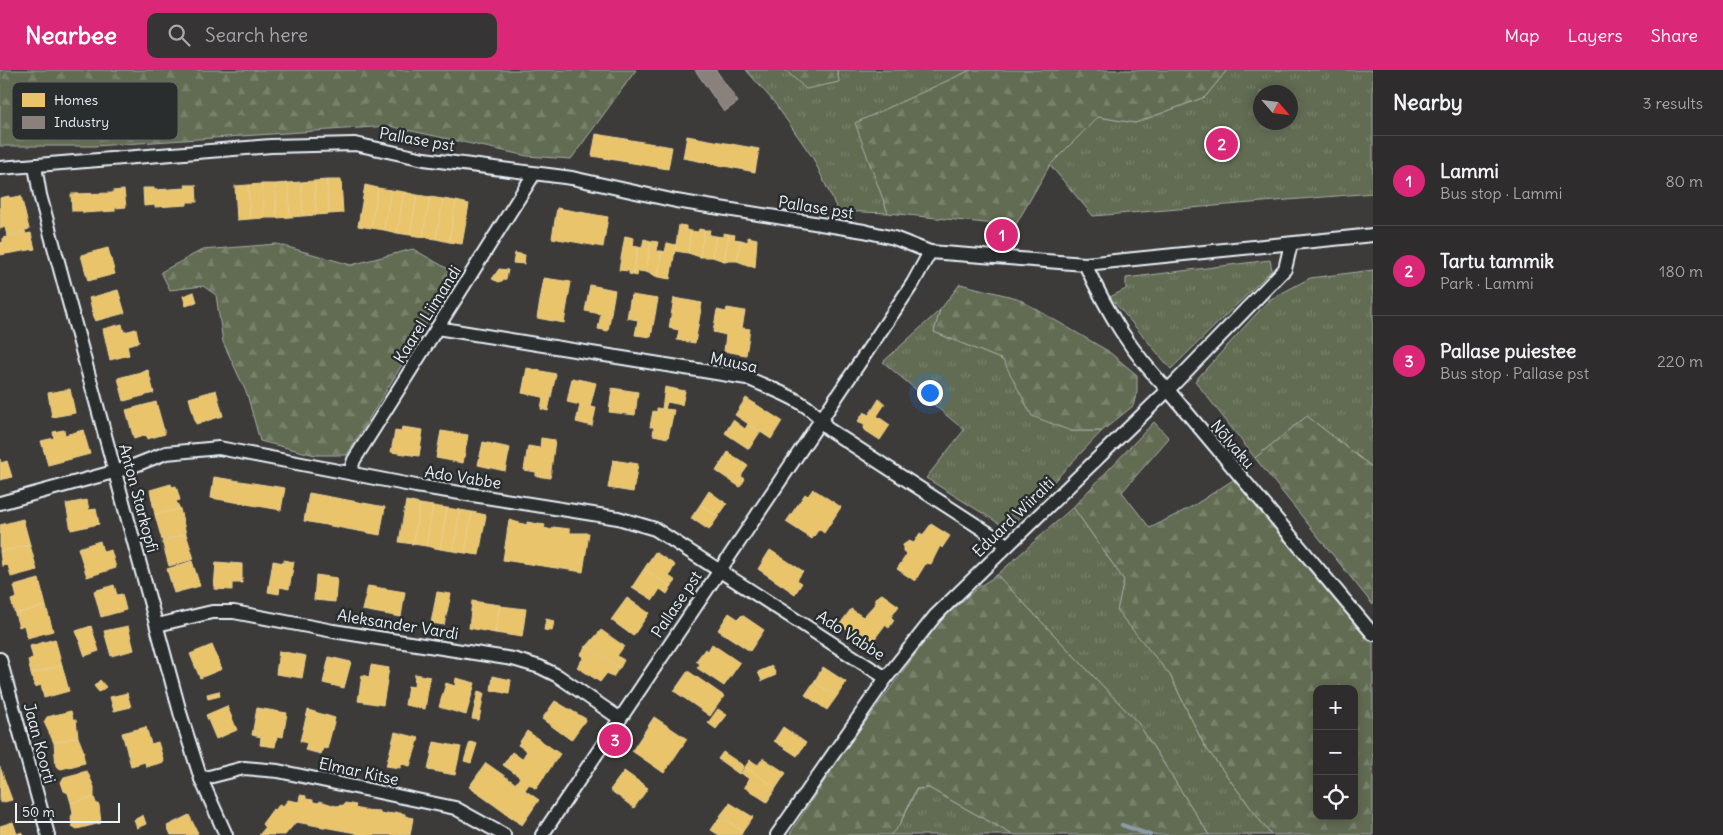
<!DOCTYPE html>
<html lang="en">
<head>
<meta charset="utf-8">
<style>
  body { margin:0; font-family:Delius,sans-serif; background:#363434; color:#f1f3f6 }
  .controls { position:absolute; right:15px; bottom:15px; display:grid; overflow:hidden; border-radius:10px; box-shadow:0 2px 12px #0003 }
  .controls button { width:45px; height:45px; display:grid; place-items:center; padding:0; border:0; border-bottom:1px solid #494848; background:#2e2c2c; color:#f1f3f6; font:25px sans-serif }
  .compass { position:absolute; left:1253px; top:15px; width:45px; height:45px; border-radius:50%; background:#2e2c2c; box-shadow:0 2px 12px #0003; rotate:118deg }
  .scale { position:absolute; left:15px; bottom:12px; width:105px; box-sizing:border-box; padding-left:5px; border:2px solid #e8f1f8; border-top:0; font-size:14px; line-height:18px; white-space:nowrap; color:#e8f1f8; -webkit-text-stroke:4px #2a2d2e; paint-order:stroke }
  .you { position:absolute; left:929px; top:322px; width:18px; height:18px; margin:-12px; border:4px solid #fff; border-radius:50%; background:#1a73e8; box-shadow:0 0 0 8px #1a73e833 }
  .badge { display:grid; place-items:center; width:32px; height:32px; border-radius:50%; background:#db2777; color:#fff; font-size:16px; font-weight:700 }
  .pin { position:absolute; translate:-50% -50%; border:2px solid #fff; box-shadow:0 1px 5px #0006 }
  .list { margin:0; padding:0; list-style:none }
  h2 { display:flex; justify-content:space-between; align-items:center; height:65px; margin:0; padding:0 20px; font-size:21px }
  h2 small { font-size:16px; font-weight:400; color:#a7a7a9 }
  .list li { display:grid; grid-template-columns:32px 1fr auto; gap:15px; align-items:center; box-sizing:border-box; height:90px; padding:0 20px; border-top:1px solid #494848 }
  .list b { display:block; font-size:19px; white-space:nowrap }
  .list p { margin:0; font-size:16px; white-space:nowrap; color:#a7a7a9 }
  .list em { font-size:16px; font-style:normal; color:#a7a7a9 }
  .icon { flex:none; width:28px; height:28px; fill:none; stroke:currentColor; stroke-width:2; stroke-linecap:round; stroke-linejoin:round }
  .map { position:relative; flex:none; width:1373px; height:765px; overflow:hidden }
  header { display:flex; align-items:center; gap:30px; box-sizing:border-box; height:70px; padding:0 25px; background:#db2777; color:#fff }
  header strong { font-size:24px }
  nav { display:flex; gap:28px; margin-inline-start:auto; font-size:18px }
  .search { width:350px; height:45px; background:#363434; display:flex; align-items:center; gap:12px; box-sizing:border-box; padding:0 18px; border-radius:10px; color:#a7a7a9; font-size:19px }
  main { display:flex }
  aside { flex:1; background:#2e2c2c }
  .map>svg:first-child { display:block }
  .grass { fill:url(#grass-tufts); stroke:#a5aea6; fill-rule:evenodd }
  .forest { fill:url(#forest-firs); stroke:#a5aea6; fill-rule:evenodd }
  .homes { fill:#e9c46a; stroke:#e9d295 }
  .industry { fill:#8a817c; stroke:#a6a3a1 }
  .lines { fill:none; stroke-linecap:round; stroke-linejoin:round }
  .stream { stroke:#8a9ca6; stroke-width:4.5 }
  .street-casing { stroke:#e8f1f8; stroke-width:16 }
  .street { stroke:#2a2d2e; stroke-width:12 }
  .labels { text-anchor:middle; stroke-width:5; stroke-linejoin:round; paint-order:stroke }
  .street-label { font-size:16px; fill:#e8f1f8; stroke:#2a2d2e }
  .key { fill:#2a2d2e; stroke:#63686b; stroke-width:1 }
  .key-label { font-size:14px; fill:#e8f1f8 }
</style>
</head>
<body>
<header>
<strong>Nearbee</strong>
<div class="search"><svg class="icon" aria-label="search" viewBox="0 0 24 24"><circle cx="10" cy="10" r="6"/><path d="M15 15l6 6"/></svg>Search here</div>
<nav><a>Map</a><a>Layers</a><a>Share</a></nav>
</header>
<main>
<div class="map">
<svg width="1373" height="765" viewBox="0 0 1373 765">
  <defs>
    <pattern id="grass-tufts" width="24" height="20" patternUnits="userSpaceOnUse" patternTransform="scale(1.25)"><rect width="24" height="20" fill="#626c53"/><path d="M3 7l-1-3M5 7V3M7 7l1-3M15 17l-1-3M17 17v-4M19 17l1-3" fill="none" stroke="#78816c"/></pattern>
    <pattern id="forest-firs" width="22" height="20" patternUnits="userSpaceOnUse" patternTransform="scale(1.25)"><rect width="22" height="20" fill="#626c53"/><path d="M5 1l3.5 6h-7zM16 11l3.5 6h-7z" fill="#78816c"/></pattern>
  </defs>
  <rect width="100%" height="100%" fill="#3d3a3a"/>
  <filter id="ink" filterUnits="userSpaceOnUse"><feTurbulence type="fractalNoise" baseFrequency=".02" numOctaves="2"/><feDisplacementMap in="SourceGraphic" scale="10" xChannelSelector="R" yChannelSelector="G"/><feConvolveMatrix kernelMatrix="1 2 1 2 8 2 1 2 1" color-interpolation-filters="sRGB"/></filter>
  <g filter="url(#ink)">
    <g class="grass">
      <path d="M746 0H785L806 18 839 12 837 0H971L856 53 888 143 838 141 813 88 774 32Z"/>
      <path d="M1227 0H1373V123L1093 146 1050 95 1098 47 1135 53 1205 27ZM1260 22H1290V52H1260Z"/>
      <path d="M1270 190 1272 200 1171 299 1110 227 1126 219V208Z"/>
      <path d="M1373 200V398L1307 346 1255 388 1195 311 1269 230 1310 208Z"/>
      <path d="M940 240 934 262 1003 290 1071 361H1102L1008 459 926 408 964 360 883 292Z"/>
      <path d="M1073 437 1124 510 1118 541 1170 605 1204 675 1271 765H1209L1138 653 997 505Z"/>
      <path d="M929 718 1013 765H890L899 756 917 719Z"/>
    </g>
    <g class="forest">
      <path d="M0 0H636L571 89 527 86 389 56 95 76H0Z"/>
      <path d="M785 0H837L839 12 806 19Z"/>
      <path d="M971 0H1227L1205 27 1135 53 1098 47 1050 95 1015 156 888 143 855 53Z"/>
      <path d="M277 174 351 195 413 179 457 204 347 385H315L260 371 247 324 223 272 216 225 203 216 170 220 161 202 202 180Z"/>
      <path d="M960 214 1017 228 1108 281 1137 305V322L1133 336 1102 361H1071L1032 346 1003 290 934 262 940 240Z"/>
      <path d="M1307 346 1373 398V535L1255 388Z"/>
      <path d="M1154 352 1169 368 1122 422 1150 458 1193 436 1236 408 1373 568V765H1271L1204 675 1170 605 1117 541 1124 510 1073 437ZM1317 619H1354V746H1317Z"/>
      <path d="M997 505 1138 653 1209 765H1013L929 718 916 719 899 756 890 765H789L844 681 940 551 977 518Z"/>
    </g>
    <g class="homes">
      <path d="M596 64 672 77 668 99 592 86Z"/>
      <path d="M687 66 759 79 755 102 683 88Z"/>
      <path d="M327 110 329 144 316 145 314 111Z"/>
      <path d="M327 110H341L343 143 329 144Z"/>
      <path d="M314 111 316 145 303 146 301 112Z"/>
      <path d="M301 112 303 146 290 147 288 113Z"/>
      <path d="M288 113 290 147 277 148 275 114Z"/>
      <path d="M262 114H275L277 148H264Z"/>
      <path d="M262 114 264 148 250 149 248 115Z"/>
      <path d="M185 115H196L197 132H187V135L155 137V135L144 136 143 118H154V120L186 118Z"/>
      <path d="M248 115 250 149 237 150 235 116Z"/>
      <path d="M365 115 378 118 371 158 358 156Z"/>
      <path d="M378 118 391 120 384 160 371 158Z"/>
      <path d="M124 120 126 137 115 138V141L83 143V141H72L71 124 113 123V121Z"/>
      <path d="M391 120 404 122 397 163 384 160Z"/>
      <path d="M404 122 417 125 410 165 397 163Z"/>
      <path d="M417 125 430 127 423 167 410 165Z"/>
      <path d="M9 126V128L21 126 29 159 7 166 5 157 0 159V128Z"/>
      <path d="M430 127 443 129 436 169 423 167Z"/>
      <path d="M443 129 456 131 449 172 436 169Z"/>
      <path d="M456 131 469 134 462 174 449 172Z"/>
      <path d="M557 138 608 147 603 177 552 168Z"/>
      <path d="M679 155 686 156V160L691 161 688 183 675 181Z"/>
      <path d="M699 159 704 160 700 187 688 183 691 161 698 162Z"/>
      <path d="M704 160H710L709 165 716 166 712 187H700Z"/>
      <path d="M25 161 26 164 31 163 35 179 0 185V173L3 172V168Z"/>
      <path d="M723 163 729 164 724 191 712 187 716 166 723 167Z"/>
      <path d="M729 164 735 165 734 169 741 170 737 191H724Z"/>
      <path d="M625 166 634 168 633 176 638 177 633 205 629 204V201L619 200Z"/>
      <path d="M748 167 757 169 755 198 737 191 741 170 748 172Z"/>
      <path d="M644 169 651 171 646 202 638 201 637 206 633 205 638 177 642 178Z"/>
      <path d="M651 171 658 172 656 181H662L658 207 646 202Z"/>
      <path d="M667 173 676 175 670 209 658 207 662 181 665 182Z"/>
      <path d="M108 178 115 204 88 211 81 185Z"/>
      <path d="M515 183 525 185 524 194 513 193Z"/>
      <path d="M499 199 508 200 506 209 499 212 492 209Z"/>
      <path d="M544 208 571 212 564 253 537 248Z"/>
      <path d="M590 215 615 220 608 261 598 259 601 244 585 241Z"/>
      <path d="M118 220 125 243 95 251 89 228Z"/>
      <path d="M194 222 197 232 186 236 183 226Z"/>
      <path d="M631 225 658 229 651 267 635 265 638 250 627 248Z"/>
      <path d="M674 228 702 233 695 273 677 270 679 260 669 258Z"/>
      <path d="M727 238 745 241 742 258 750 259 746 285 724 281 726 265 713 262 717 240 726 242Z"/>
      <path d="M122 254 124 262 136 259 139 272 127 275 129 285 110 290 103 259Z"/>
      <path d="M527 298 556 304 548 341 541 339 543 327 522 323Z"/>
      <path d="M148 300 154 323 124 331 118 308Z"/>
      <path d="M572 308 596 313 590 337 596 338 592 356 576 352 580 335 567 332Z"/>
      <path d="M665 317 685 321 682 335 667 332 665 339 674 340 668 368 653 365 654 357H650L653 341 657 342V338L662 339Z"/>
      <path d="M612 318 638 322 635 345 609 342Z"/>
      <path d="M70 319 75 343 52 347 48 323Z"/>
      <path d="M216 320 223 346 196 354 189 328Z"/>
      <path d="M746 328 782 351 771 369 735 345Z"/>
      <path d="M879 329 885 334 877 346 890 355 880 370 863 359 865 356 858 351 864 342 869 345Z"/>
      <path d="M156 332 165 364 147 369 146 365 134 369 126 340Z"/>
      <path d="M733 350 745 359 748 354 760 362 749 379 725 363Z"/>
      <path d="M402 357 423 360 419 386 391 382 395 361 401 362Z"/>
      <path d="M64 360 65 365 83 360 90 384 48 395 41 371 54 368 53 362Z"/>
      <path d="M441 361 468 365 463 393 436 388Z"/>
      <path d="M541 368 555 370 550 408 536 406V402L524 400 528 376 540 378Z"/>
      <path d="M483 372 510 378 505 401 478 395Z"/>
      <path d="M728 382 748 396 741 406 745 409 740 417 716 401Z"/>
      <path d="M0 389 1 393 7 391 12 407 0 410Z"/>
      <path d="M613 390 638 394 633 422 608 418Z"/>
      <path d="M214 407 285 418 281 440 211 428Z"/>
      <path d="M171 414 172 417 176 416 180 430 176 431 180 439 155 445 150 420Z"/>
      <path d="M813 419 841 437 824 463 819 459 812 469 786 452 805 424 808 426Z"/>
      <path d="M709 421 727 434 718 447 700 435Z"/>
      <path d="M309 423 385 437 380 465 304 451Z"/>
      <path d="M87 430 89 440 96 439 99 454 71 460 66 434Z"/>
      <path d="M406 431 420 434 413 474 399 472Z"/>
      <path d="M420 434 433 436 426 476 413 474Z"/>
      <path d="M700 435 718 447 709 460 691 448Z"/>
      <path d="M433 436 447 438 440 479 426 476Z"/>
      <path d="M447 438 460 440 453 481 440 479Z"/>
      <path d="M180 439 186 464 162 470 155 445Z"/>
      <path d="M460 440 472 442 465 483 453 481Z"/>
      <path d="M472 442 486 445 479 485 465 483Z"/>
      <path d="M23 449 30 475 0 482V455Z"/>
      <path d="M509 450 527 455V452L545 455 544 458 552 460 553 457 570 459V463H589L583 502 503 490Z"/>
      <path d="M931 454 950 466 942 478 940 476 931 494 926 493 915 511 897 499 907 484 903 481V475L909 471 914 473 920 463 923 465Z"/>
      <path d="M186 464 194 489 169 496 162 471Z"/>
      <path d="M100 471 103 482 111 480 116 498 87 507 78 478Z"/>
      <path d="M30 475 37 500 11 507 8 495 2 496 0 482Z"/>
      <path d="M770 480 803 501 797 510 802 513 795 524 758 499Z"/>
      <path d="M655 482 675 495 669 506 676 511 671 517 644 499Z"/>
      <path d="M284 490 294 492 289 519 280 517 279 524 268 522 273 491 284 493Z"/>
      <path d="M192 491 200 516 174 523 167 499Z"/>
      <path d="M216 492 242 494V513H232V520L214 519Z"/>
      <path d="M644 499 671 517 667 524 660 519 653 530 632 517Z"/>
      <path d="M316 505 337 508 335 532 314 530Z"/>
      <path d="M39 509 46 536 15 544 11 530 17 528 14 516Z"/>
      <path d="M114 515 117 525 122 524 126 540 101 547 94 521Z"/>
      <path d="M368 516 405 522 401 547 362 540Z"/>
      <path d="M437 522 451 524 444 555 431 553Z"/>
      <path d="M882 524 899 536 891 547 894 550 889 558 885 555 873 571 857 560 854 564 840 554 851 539 863 547 875 534V528Z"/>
      <path d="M627 528 649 543 633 566 611 550Z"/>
      <path d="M472 531 500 535 495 563 469 558Z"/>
      <path d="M46 536 53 561 27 568 24 555 19 557 15 544Z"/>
      <path d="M500 536 526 539 522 567 495 563Z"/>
      <path d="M729 543 738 549 742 545 764 560 750 581 718 560Z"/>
      <path d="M546 549 554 551 552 561 544 560Z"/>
      <path d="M91 556 99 581 85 586 76 561Z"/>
      <path d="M128 556 134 580 111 586 104 561Z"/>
      <path d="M601 560 624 576 617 586 624 590 620 598 587 576Z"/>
      <path d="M55 569 62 595 31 604 28 590 33 588 30 576Z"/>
      <path d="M712 574 740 593 724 616 697 598 700 594 696 591 705 579 708 581Z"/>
      <path d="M212 575 222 599 200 608 190 584Z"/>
      <path d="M586 576 619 598 613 607 607 603 600 612 577 597 584 587 580 585Z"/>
      <path d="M279 581 306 586 302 608 276 604Z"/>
      <path d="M329 587 351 592 344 618 323 613Z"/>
      <path d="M62 595 69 621 44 628 41 615 35 617 31 604Z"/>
      <path d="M371 595 389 598 383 635 358 631 362 605 369 607Z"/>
      <path d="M772 596 776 605 762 611 758 602Z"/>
      <path d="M823 597 846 612 837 626 814 612Z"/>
      <path d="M688 601 724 626 710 646 674 621Z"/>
      <path d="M415 604 430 607 425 639 405 635 408 616 414 617Z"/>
      <path d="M493 606 511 610 509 624 491 620Z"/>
      <path d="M456 608 475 613 466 645 439 637 446 613 455 616Z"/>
      <path d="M100 610 106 617 99 622 94 616Z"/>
      <path d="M814 612 837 626 827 640 805 625Z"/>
      <path d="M219 621 220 626 208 629 207 624Z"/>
      <path d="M478 621 484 623 479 650 472 649Z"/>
      <path d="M127 623 131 637 114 641 110 627Z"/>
      <path d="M555 631 586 649 571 670 542 649Z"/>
      <path d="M227 636 237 660 216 669 206 645Z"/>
      <path d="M257 638 287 643 283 667 277 666 275 677 260 675 261 667 252 665Z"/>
      <path d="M718 639 727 645 716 659 708 653Z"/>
      <path d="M308 640 335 648 327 679 323 678 321 684 305 680 307 673 300 671Z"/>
      <path d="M71 641 73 649 76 650 78 667 54 673 44 652 47 647Z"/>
      <path d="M654 647 687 669 664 703 632 681Z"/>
      <path d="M146 657 151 674 158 672 164 692 146 697 145 692 131 696 122 663Z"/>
      <path d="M783 657 806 673 797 686 774 671Z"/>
      <path d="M527 661 560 684 536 719 529 714 525 720 516 713 520 707 503 695 512 682 522 689 527 681 518 675Z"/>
      <path d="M395 662 419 668 410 696 402 694 400 698 386 696Z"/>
      <path d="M78 667 84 682 83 684 85 693 61 699 56 696 54 673Z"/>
      <path d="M434 672 461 677 455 705 428 700Z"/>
      <path d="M470 672 477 674 471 693 464 691Z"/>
      <path d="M723 682 744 696 739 704 718 689Z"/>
      <path d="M763 688 786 703 776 718 745 697 750 690 758 695Z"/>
      <path d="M486 693 539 730 522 755 469 717Z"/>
      <path d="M0 697 12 730 0 733Z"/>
      <path d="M745 697 776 718 767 732 744 717 749 709 741 703Z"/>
      <path d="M87 701 94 717V727L71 733 68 723 64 721 61 712 64 707Z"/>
      <path d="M624 701 648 718 634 738 610 720Z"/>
      <path d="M300 725 306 726V729L313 730V732L319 733 320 731 336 736 344 735 345 733 356 735 355 738 363 740 380 741V744L386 745V743L394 744V742L405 744V746L413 748 410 765H357L356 763 296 752 285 765H259L265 758 262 754 273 739 275 740 280 734 283 736 288 730 299 732Z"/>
      <path d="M94 727 96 733 99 735 101 753 77 759 72 756 71 747 73 743 71 733Z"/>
      <path d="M730 733 753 747 743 761 720 746Z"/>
      <path d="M143 745 146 754 137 758 134 750Z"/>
      <path d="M189 745 198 763 193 765H171L167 756Z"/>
      <path d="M720 747 743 761 741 765H719L711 760Z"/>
      <path d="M13 752 17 764 22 762 23 765H0V756Z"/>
    </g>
    <path class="industry" d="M695 0H716L738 32 724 42Z"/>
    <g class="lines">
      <path class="stream" d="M1122 755 1150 765"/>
      <defs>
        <g id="street">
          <path d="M35 96 40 125 181 646 201 709 226 765"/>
          <path d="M0 98 271 76 355 74 424 89 572 108 676 131 864 161 894 168 930 182 1085 194 1373 165"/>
          <path d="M1085 194C1108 243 1130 281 1168 320L1373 564"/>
          <path d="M437 258 747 308C776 321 811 331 828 359L1007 475"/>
          <path d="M350 402 354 390 534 104"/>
          <path d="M0 433 128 398 166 383 219 378 416 416 618 448 655 459 886 608"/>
          <path d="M157 555 212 542H234L333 561 513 589 540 597 558 606 619 648"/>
          <path d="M0 589 48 765"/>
          <path d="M201 709 244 698 278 701 455 738 504 765"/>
          <path d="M542 765 913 213 930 182"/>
          <path d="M777 765 886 608 935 546 1168 320 1285 199 1291 174"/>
        </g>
      </defs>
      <use href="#street" class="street-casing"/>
      <use href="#street" class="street"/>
    </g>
  </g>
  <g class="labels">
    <g class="street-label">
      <text transform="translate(417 69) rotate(10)" y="6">Pallase pst</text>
      <text transform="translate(816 137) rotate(9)" y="6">Pallase pst</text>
      <text transform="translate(427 244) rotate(-58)" y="6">Kaarel Liimandi</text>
      <text transform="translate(734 292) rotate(12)" y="6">Muusa</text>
      <text transform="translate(1233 374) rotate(50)" y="6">Nõlvaku</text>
      <text transform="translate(463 407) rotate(9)" y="6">Ado Vabbe</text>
      <text transform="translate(139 428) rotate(75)" y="6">Anton Starkopfi</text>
      <text transform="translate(1013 447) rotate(-44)" y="6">Eduard Wiiralti</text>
      <text transform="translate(676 534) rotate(-56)" y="6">Pallase pst</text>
      <text transform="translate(398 554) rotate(9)" y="6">Aleksander Vardi</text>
      <text transform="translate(851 565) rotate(33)" y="6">Ado Vabbe</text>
      <text transform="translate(40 673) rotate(75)" y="6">Jaan Koorti</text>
      <text transform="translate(359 701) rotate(12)" y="6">Elmar Kitse</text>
    </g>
  </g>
  <rect x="12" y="12" width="166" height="58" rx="8" class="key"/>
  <rect x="22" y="23" width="23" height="14" fill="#e9c46a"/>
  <rect x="22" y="46" width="23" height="13" fill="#8a817c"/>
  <g class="key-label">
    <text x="54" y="35">Homes</text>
    <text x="54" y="57">Industry</text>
  </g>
</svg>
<div class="controls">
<button>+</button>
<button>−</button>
<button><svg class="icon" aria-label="locate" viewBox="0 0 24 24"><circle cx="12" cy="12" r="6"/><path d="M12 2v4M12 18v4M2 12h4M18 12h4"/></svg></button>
</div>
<svg class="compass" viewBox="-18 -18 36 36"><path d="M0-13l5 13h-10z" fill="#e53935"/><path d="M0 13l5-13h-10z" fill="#a7a7a9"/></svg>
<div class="scale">50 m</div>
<div class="you"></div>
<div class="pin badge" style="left:1002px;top:165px">1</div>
<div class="pin badge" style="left:1222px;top:74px">2</div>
<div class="pin badge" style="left:615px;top:670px">3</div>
</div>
<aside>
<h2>Nearby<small>3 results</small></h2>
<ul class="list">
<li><span class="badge">1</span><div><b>Lammi</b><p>Bus stop · Lammi</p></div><em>80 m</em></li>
<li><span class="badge">2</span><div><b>Tartu tammik</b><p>Park · Lammi</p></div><em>180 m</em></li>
<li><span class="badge">3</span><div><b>Pallase puiestee</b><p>Bus stop · Pallase pst</p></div><em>220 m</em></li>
</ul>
</aside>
</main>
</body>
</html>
